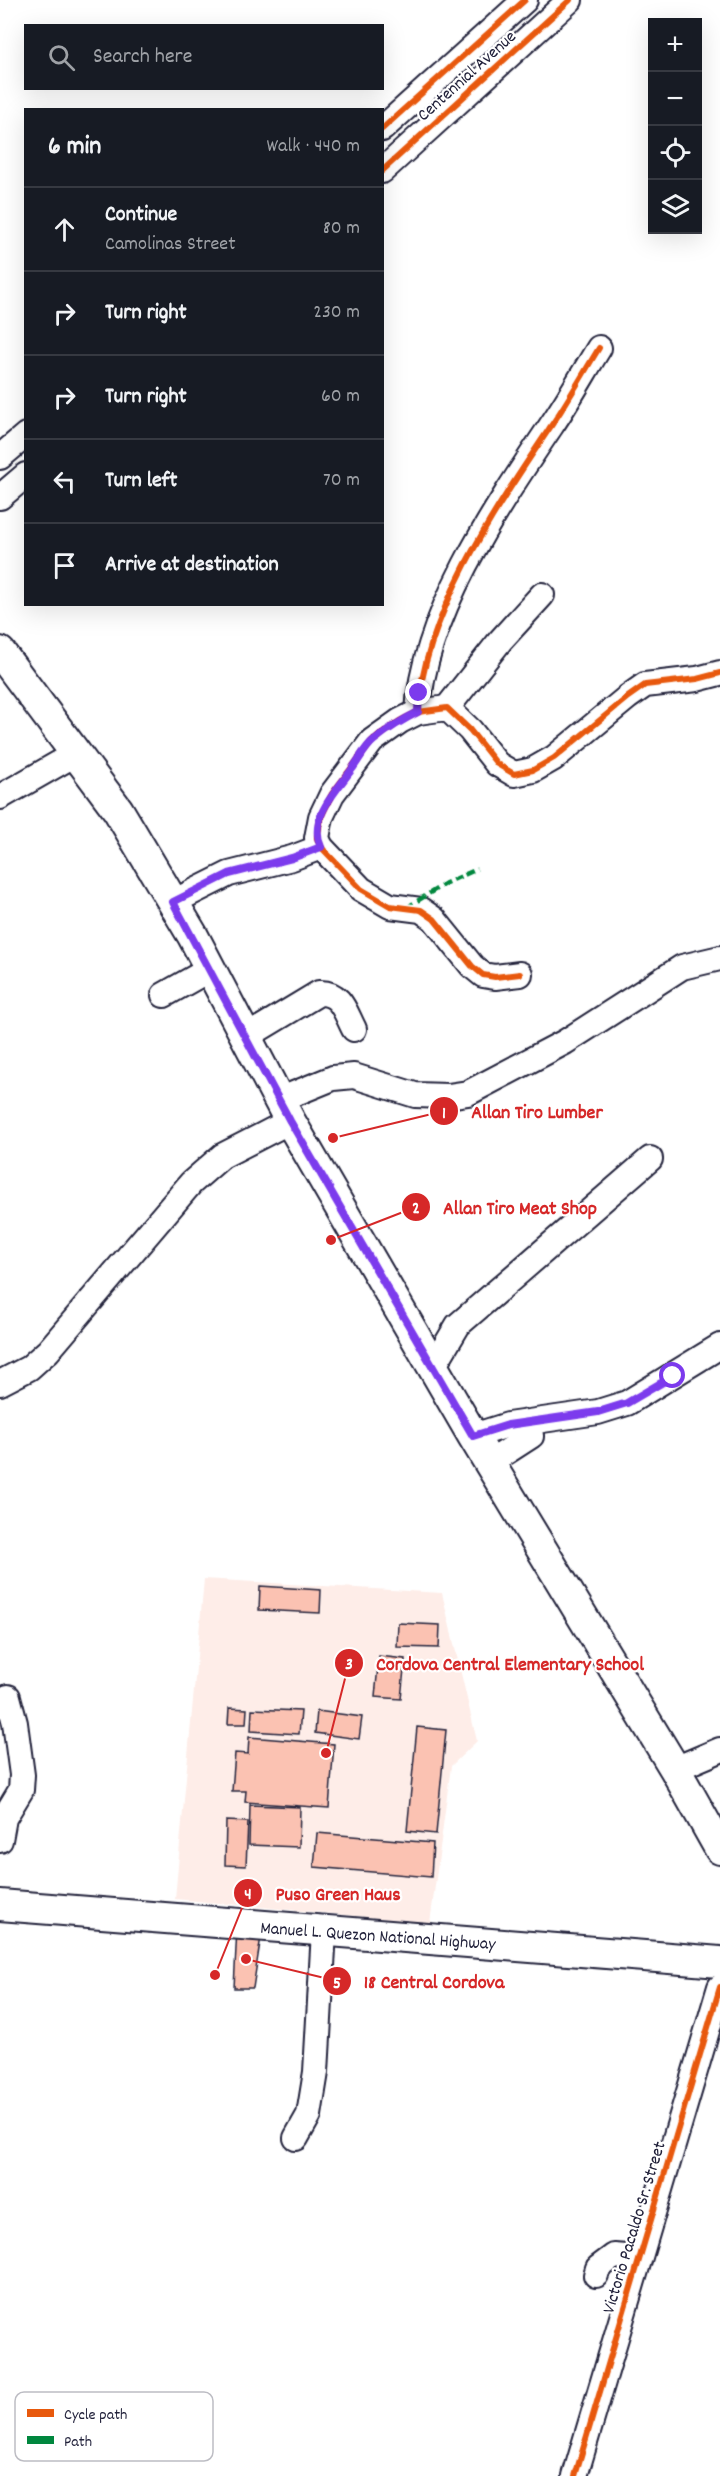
<!DOCTYPE html>
<html lang="en">
<head>
<meta charset="utf-8">
<style>
  body { margin:0; font-family:Dekko,sans-serif; background:#242831; color:#f1f3f6 }
  .controls { position:absolute; right:18px; top:18px; display:grid; overflow:hidden; border-radius:0px; box-shadow:0 6px 24px #0002 }
  .controls button { width:54px; height:54px; display:grid; place-items:center; padding:0; border:0; border-bottom:2px solid #363941; background:#171b24; color:#f1f3f6; font:30px sans-serif }
  .stop { position:absolute; width:18px; height:18px; margin:-14px; border:4px solid #7c3aed; border-radius:50%; background:#fff }
  .stop.end { background:#7c3aed; border-color:#fff; box-shadow:0 2px 6px #0008 }
  .list { margin:0; padding:0; list-style:none }
  h2 { display:flex; justify-content:space-between; align-items:center; height:78px; margin:0; padding:0 24px; font-size:26px }
  h2 small { font-size:20px; font-weight:400; color:#9ea1a6 }
  .list li { display:grid; grid-template-columns:39px 1fr auto; gap:18px; align-items:center; box-sizing:border-box; height:84px; padding:0 24px; border-top:2px solid #363941 }
  .list b { display:block; font-size:22px; white-space:nowrap }
  .list p { margin:0; font-size:20px; white-space:nowrap; color:#9ea1a6 }
  .list em { font-size:20px; font-style:normal; color:#9ea1a6 }
  .icon { flex:none; width:33px; height:33px; fill:none; stroke:currentColor; stroke-width:2; stroke-linecap:round; stroke-linejoin:round }
  .map { position:relative; flex:none; width:720px; height:2476px; overflow:hidden }
  .search { position:absolute; background:#171b24; box-shadow:0 6px 24px #0002; left:24px; top:24px; width:360px; height:66px; display:flex; align-items:center; gap:15px; box-sizing:border-box; padding:0 21px; border-radius:0px; color:#9ea1a6; font-size:22px }
  .panel { position:absolute; background:#171b24; box-shadow:0 6px 24px #0002; left:24px; top:108px; width:360px; height:498px; border-radius:0px }
  .map>svg:first-child { display:block }
  .built { fill:#feede8 }
  .building { fill:#fbc2b2; stroke:#22223b; stroke-width:1.5 }
  .lines { fill:none; stroke-linecap:round; stroke-linejoin:round }
  .minor-casing { stroke:#22223b; stroke-width:28 }
  .major-casing { stroke:#22223b; stroke-width:34 }
  .minor { stroke:#fff; stroke-width:24 }
  .major { stroke:#fff; stroke-width:30 }
  .quiet { stroke:#00873e; stroke-width:4.5; stroke-dasharray:9 4.5; stroke-linecap:butt }
  .cycleway-casing { stroke:#fff; stroke-width:10 }
  .cycleway { stroke:#e8590c; stroke-width:6 }
  .route { stroke:#7c3aed; stroke-width:8 }
  .labels { text-anchor:middle; stroke-width:4.5; stroke-linejoin:round; paint-order:stroke }
  .street-label { font-size:18px; fill:#22223b; stroke:#fff }
  .key { fill:#fff; stroke:#bdbdc4; stroke-width:1.5 }
  .key-label { font-size:16px; fill:#22223b }
  .leader { fill:none; stroke:#d62828; stroke-width:2 }
  .callout-dot { fill:#d62828; stroke:#fff; stroke-width:2 }
  .mark-label { font-size:18px; text-anchor:middle; font-weight:bold; fill:#fff }
  .callout-label { font-size:20px; text-anchor:middle; font-weight:bold; fill:#d62828; stroke:#fff; stroke-width:4.5; stroke-linejoin:round; paint-order:stroke }
</style>
</head>
<body>
<div class="map">
<svg width="720" height="2476" viewBox="0 0 720 2476">
  <rect width="100%" height="100%" fill="#fff"/>
  <filter id="ink" filterUnits="userSpaceOnUse"><feTurbulence type="fractalNoise" baseFrequency=".0167" numOctaves="2"/><feDisplacementMap in="SourceGraphic" scale="12" xChannelSelector="R" yChannelSelector="G"/><feConvolveMatrix kernelMatrix="1 2 1 2 8 2 1 2 1" color-interpolation-filters="sRGB"/></filter>
  <g filter="url(#ink)">
    <path class="built" d="M204 1579 442 1593 477 1741 451 1766 430 1923 175 1899Z"/>
    <g class="building">
      <path d="M260 1586 321 1590 320 1613 259 1610Z"/>
      <path d="M398 1623 440 1625 439 1648 397 1647Z"/>
      <path d="M379 1656 405 1659 401 1699 375 1697Z"/>
      <path d="M229 1708 247 1709 246 1724H228Z"/>
      <path d="M252 1709 301 1711 299 1734 251 1731Z"/>
      <path d="M317 1711 362 1717 359 1739 315 1733Z"/>
      <path d="M417 1727 446 1730 436 1834 407 1831Z"/>
      <path d="M249 1737 334 1744 329 1808 245 1802 246 1791H232L235 1753 248 1754Z"/>
      <path d="M250 1805 300 1807 299 1847 249 1845Z"/>
      <path d="M226 1821 248 1822 246 1866 225 1865Z"/>
      <path d="M317 1833 433 1843 431 1877 314 1867Z"/>
      <path d="M237 1928 262 1930 253 1988H234Z"/>
    </g>
    <g class="lines">
      <defs>
        <g id="minor">
          <path d="M382 129 525 0"/>
          <path d="M382 171 570 0"/>
          <path d="M0 457 26 435"/>
          <path d="M0 497 26 475"/>
          <path d="M447 708 500 641 542 595"/>
          <path d="M418 712C423 615 498 505 551 426 568 401 583 374 599 348"/>
          <path d="M0 797 77 753"/>
          <path d="M173 902 229 874 292 858 321 847"/>
          <path d="M520 974 495 977 483 975 472 966 434 919 421 910 390 906 361 889 321 847 317 838 321 817 332 794 372 741 400 721 418 712 447 708 470 730 497 764 514 774 533 770 554 758 628 697 645 685 697 679 720 673"/>
          <path d="M164 995 210 969"/>
          <path d="M246 1037 319 993C341 992 345 1012 354 1029"/>
          <path d="M279 1100 333 1078 354 1076 415 1095 448 1096 468 1093 565 1042 682 967 720 958"/>
          <path d="M433 1367 458 1325 650 1159"/>
          <path d="M0 1383 29 1368 48 1351 191 1183 222 1156 290 1121"/>
          <path d="M473 1436 508 1425 598 1412 627 1403 720 1346"/>
          <path d="M489 1463 531 1436 529 1423"/>
          <path d="M675 1769 720 1750"/>
          <path d="M0 1840 4 1818 21 1790 22 1775 15 1723 8 1697"/>
          <path d="M296 2138 309 2115 316 2072 324 1931"/>
          <path d="M596 2275 598 2268 614 2256 639 2258"/>
          <path d="M575 2476 720 1987"/>
        </g>
        <g id="major">
          <path d="M0 652 118 810 193 936 290 1121 473 1436 675 1769 720 1849"/>
          <path d="M0 1905 720 1962"/>
        </g>
      </defs>
      <use href="#minor" class="minor-casing"/>
      <use href="#major" class="major-casing"/>
      <use href="#minor" class="minor"/>
      <use href="#major" class="major"/>
      <path class="quiet" d="M406 908 446 883 477 869"/>
      <defs>
        <g id="cycleway">
          <path d="M382 129 525 0"/>
          <path d="M382 171 570 0"/>
          <path d="M418 712C423 615 498 505 551 426 568 401 583 374 599 348"/>
          <path d="M520 974 495 977 483 975 472 966 434 919 421 910 390 906 361 889 321 847 317 838 321 817 332 794 372 741 400 721 418 712 447 708 470 730 497 764 514 774 533 770 554 758 628 697 645 685 697 679 720 673"/>
          <path d="M575 2476 720 1987"/>
        </g>
      </defs>
      <use href="#cycleway" class="cycleway-casing"/>
      <use href="#cycleway" class="cycleway"/>
    </g>
  </g>
  <g class="lines" filter="url(#ink)">
    <path class="route" d="M419 693 418 712C402 720 388 729 374 740 365 747 359 760 352 769 336 791 308 819 321 847L292 858 229 874 173 902 290 1121 473 1436 508 1425 598 1412 627 1403 673 1376"/>
  </g>
  <g class="labels">
    <g class="street-label">
      <text transform="translate(466 75) rotate(-42)" y="6">Centennial Avenue</text>
      <text transform="translate(378 1935) rotate(4)" y="6">Manuel L. Quezon National Highway</text>
      <text transform="translate(633 2227) rotate(-73)" y="6">Victorio Pacaldo Sr. Street</text>
    </g>
  </g>
  <rect x="15" y="2392" width="198" height="69" rx="9" class="key"/>
  <rect x="27" y="2409" width="27" height="8" fill="#e8590c"/>
  <rect x="27" y="2436" width="27" height="8" fill="#00873e"/>
  <g class="key-label">
    <text x="64" y="2419">Cycle path</text>
    <text x="64" y="2446">Path</text>
  </g>
  <path class="leader" d="M333 1138L444 1111M331 1240L416 1207M326 1753L349 1663M215 1975L248 1893M246 1959L337 1981"/>
  <g class="callout-dot">
    <circle cx="333" cy="1138" r="6"/>
    <circle cx="331" cy="1240" r="6"/>
    <circle cx="326" cy="1753" r="6"/>
    <circle cx="215" cy="1975" r="6"/>
    <circle cx="246" cy="1959" r="6"/>
    <circle cx="444" cy="1111" r="15"/>
    <circle cx="416" cy="1207" r="15"/>
    <circle cx="349" cy="1663" r="15"/>
    <circle cx="248" cy="1893" r="15"/>
    <circle cx="337" cy="1981" r="15"/>
  </g>
  <g class="mark-label">
    <text x="444" y="1118">1</text>
    <text x="416" y="1213">2</text>
    <text x="349" y="1669">3</text>
    <text x="248" y="1899">4</text>
    <text x="337" y="1988">5</text>
  </g>
  <g class="callout-label">
    <text x="537" y="1118">Allan Tiro Lumber</text>
    <text x="520" y="1214">Allan Tiro Meat Shop</text>
    <text x="510" y="1670">Cordova Central Elementary School</text>
    <text x="338" y="1900">Puso Green Haus</text>
    <text x="434" y="1988">18 Central Cordova</text>
  </g>
</svg>
<div class="controls">
<button>+</button>
<button>−</button>
<button><svg class="icon" aria-label="locate" viewBox="0 0 24 24"><circle cx="12" cy="12" r="6"/><path d="M12 2v4M12 18v4M2 12h4M18 12h4"/></svg></button>
<button><svg class="icon" aria-label="layers" viewBox="0 0 24 24"><path d="M12 4l9 5-9 5-9-5zM3 14l9 5 9-5"/></svg></button>
</div>
<div class="stop" style="left:673px;top:1376px"></div>
<div class="stop end" style="left:419px;top:693px"></div>
<div class="search"><svg class="icon" aria-label="search" viewBox="0 0 24 24"><circle cx="10" cy="10" r="6"/><path d="M15 15l6 6"/></svg>Search here</div>
<section class="panel">
<h2>6 min<small>Walk · 440 m</small></h2>
<ul class="list">
<li><svg class="icon" aria-label="ahead" viewBox="0 0 24 24"><path d="M12 20V5M6 11l6-6 6 6"/></svg><div><b>Continue</b><p>Camolinas Street</p></div><em>80 m</em></li>
<li><svg class="icon" aria-label="right" viewBox="0 0 24 24"><path d="M7 20v-9h11M14 6l5 5-5 5"/></svg><div><b>Turn right</b></div><em>230 m</em></li>
<li><svg class="icon" aria-label="right" viewBox="0 0 24 24"><path d="M7 20v-9h11M14 6l5 5-5 5"/></svg><div><b>Turn right</b></div><em>60 m</em></li>
<li><svg class="icon" aria-label="left" viewBox="0 0 24 24"><path d="M17 20v-9H6M10 6l-5 5 5 5"/></svg><div><b>Turn left</b></div><em>70 m</em></li>
<li><svg class="icon" aria-label="arrive" viewBox="0 0 24 24"><path d="M6 21V4h12l-3 4 3 4H6"/></svg><div><b>Arrive at destination</b></div></li>
</ul>
</section>
</div>
</body>
</html>
